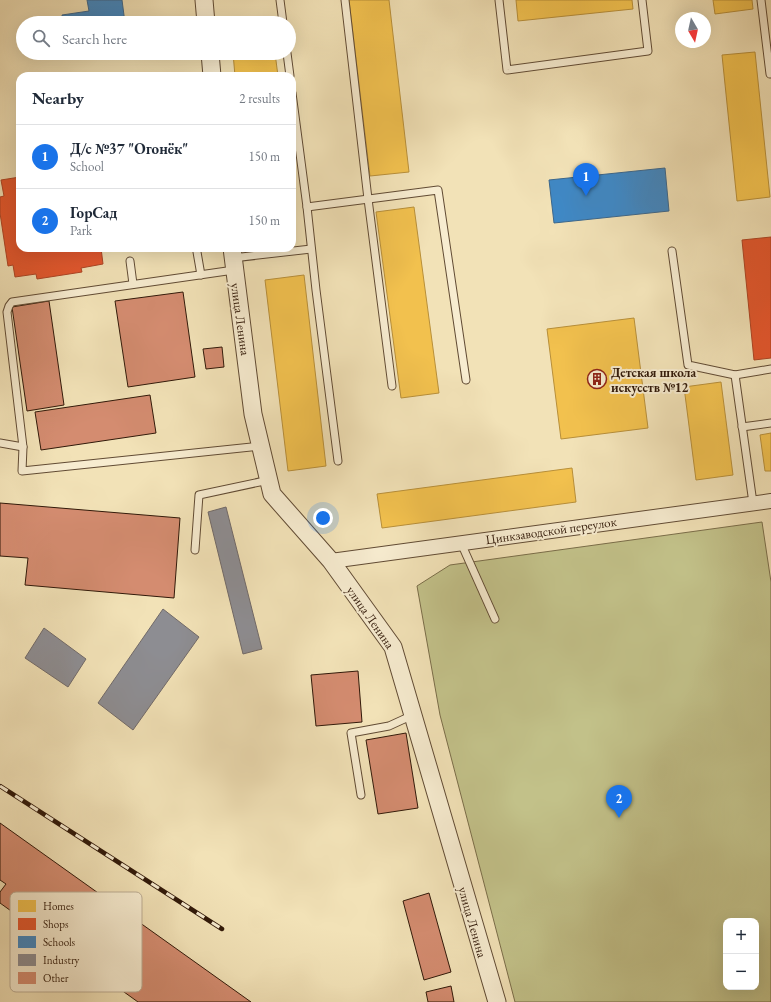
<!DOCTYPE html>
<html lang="en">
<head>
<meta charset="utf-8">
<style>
  body { margin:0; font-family:"EB Garamond",serif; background:#f6f6f7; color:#1f2937 }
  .controls { position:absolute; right:12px; bottom:12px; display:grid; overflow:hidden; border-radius:8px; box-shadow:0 4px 16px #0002 }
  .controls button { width:36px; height:36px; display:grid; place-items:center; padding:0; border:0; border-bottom:1px solid #e0e1e3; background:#fff; color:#1f2937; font:20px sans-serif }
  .compass { position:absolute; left:675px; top:12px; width:36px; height:36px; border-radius:50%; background:#fff; box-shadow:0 4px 16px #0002; rotate:171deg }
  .you { position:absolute; left:323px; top:518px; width:14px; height:14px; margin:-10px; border:3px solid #fff; border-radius:50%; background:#1a73e8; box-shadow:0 0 0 6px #1a73e833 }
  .badge { display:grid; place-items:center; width:26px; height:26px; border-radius:50%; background:#1a73e8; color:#fff; font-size:13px; font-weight:700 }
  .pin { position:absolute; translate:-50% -33px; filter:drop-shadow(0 1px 2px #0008) }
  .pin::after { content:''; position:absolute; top:21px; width:14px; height:12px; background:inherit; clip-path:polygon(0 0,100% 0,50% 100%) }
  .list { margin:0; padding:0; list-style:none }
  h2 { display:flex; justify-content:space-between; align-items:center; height:52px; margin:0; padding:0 16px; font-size:17px }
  h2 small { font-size:13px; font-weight:400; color:#747a83 }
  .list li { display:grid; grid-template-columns:26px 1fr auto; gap:12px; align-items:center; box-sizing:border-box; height:64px; padding:0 16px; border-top:1px solid #e0e1e3 }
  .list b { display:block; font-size:15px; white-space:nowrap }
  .list p { margin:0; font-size:13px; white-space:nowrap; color:#747a83 }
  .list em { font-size:13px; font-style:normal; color:#747a83 }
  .icon { flex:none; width:22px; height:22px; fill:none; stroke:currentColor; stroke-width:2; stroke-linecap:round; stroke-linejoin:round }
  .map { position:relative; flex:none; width:771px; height:1002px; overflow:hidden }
  .search { position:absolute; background:#fff; box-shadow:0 4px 16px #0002; left:16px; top:16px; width:280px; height:44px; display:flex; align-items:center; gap:10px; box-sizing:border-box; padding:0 14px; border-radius:22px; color:#747a83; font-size:15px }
  .panel { position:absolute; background:#fff; box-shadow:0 4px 16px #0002; left:16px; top:72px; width:280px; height:180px; border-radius:12px }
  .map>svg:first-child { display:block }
  .green { fill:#c2c189; stroke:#7a6d49; fill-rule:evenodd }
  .homes { fill:#f2c14e; stroke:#b88f39 }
  .shops { fill:#e4572e; stroke:#ae4423 }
  .schools { fill:#3f88c5; stroke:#3b678d }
  .industry { fill:#8d8d92; stroke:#716a69 }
  .building { fill:#d48c70; stroke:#311909 }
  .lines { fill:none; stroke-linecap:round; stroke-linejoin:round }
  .service-casing { stroke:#614b34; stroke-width:9 }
  .minor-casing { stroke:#614b34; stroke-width:16 }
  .tertiary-casing { stroke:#614b34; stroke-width:19 }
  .service { stroke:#f7ecd0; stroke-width:7 }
  .minor { stroke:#f7ecd0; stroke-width:14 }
  .tertiary { stroke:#f7ecd0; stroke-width:17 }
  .rail-casing { stroke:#311909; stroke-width:4.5 }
  .rail { stroke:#f7ecd0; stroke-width:3; stroke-dasharray:9; stroke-linecap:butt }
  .labels { text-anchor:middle; stroke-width:4; stroke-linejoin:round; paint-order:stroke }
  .street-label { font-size:13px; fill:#311909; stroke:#f7ecd0 }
  .poi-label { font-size:13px; font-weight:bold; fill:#311909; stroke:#f7ecd0; text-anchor:start }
  .key { fill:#f7ecd0; stroke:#bcad94; stroke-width:1 }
  .key-label { font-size:11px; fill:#311909 }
</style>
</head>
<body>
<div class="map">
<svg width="771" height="1002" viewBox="0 0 771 1002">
  <rect width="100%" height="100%" fill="#f2e2b7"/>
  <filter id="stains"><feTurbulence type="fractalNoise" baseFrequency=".005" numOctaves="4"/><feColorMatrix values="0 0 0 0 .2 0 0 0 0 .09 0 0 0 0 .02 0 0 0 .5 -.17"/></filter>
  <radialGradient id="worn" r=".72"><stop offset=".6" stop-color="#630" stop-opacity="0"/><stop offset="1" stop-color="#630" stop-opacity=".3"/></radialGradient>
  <path class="green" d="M762 522 771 582V1002H515L440 715 417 586 450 565ZM726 921H756V987H726Z"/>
  <g class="homes">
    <path d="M349 0H389L409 172 370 176Z"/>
    <path d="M516 0H632L633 9 518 21Z"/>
    <path d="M713 0H752L753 9 715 14Z"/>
    <path d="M755 52 770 197 737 201 722 55Z"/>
    <path d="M233 53H275L278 76H235Z"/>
    <path d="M292 197 295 221 292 222Z"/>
    <path d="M414 207 439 393 401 398 376 212Z"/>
    <path d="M304 275 326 466 288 471 265 280Z"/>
    <path d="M634 318 648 428 561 439 547 329Z"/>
    <path d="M721 382 733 475 696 480 684 387Z"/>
    <path d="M771 433V471H765L760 435Z"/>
    <path d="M572 468 576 502 382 528 377 494Z"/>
  </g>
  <g class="shops">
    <path d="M20 177V248H101L103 264 81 268 82 272 37 279 36 274 15 277 13 265 8 266 0 213V197L4 196 1 180Z"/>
    <path d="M771 237V358L754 360 742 240Z"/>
  </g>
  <g class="schools">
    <path d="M87 0H122L125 23H63L62 15 89 11Z"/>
    <path d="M665 168 669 211 554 223 549 180Z"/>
  </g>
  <g class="industry">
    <path d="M226 507 262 649 243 654 208 512Z"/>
    <path d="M163 609 199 637 133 730 98 703Z"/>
    <path d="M44 628 86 659 68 687 25 658Z"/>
  </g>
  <g class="building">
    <path d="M183 292 195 377 128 387 115 301Z"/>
    <path d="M49 301 64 405 27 411 12 307Z"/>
    <path d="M222 347 224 367 206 369 203 349Z"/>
    <path d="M150 395 156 433 41 450 35 412Z"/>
    <path d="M0 503 180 518 174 598 25 585 28 558 0 556Z"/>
    <path d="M358 671 362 722 316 726 311 675Z"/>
    <path d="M406 733 418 808 378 814 366 740Z"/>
    <path d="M0 823 251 1002H138L0 903V892L6 884 0 880Z"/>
    <path d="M429 893 451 972 424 980 403 901Z"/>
    <path d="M451 986 454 1002H428L426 992Z"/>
  </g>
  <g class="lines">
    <defs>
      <g id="service">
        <path d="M280 0 283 23"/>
        <path d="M345 0 368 199 392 386"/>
        <path d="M499 0 507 70 648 51 642 0"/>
        <path d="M761 0 770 74"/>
        <path d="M287 53 290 76"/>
        <path d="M292 93 307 207 316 290 338 461"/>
        <path d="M307 207 438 190 466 380"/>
        <path d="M672 251 688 365 735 375"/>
        <path d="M197 252 201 275"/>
        <path d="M233 258 311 249"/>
        <path d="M130 261 133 284"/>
        <path d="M234 270 12 302 9 306 7 312 23 447 22 471 261 446"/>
        <path d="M742 427 771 423"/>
        <path d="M0 443 23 447"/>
        <path d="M753 503 735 375 771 369"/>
        <path d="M461 543 495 619"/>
        <path d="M195 550 199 495 269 480"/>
        <path d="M361 795 351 733 389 726 413 715"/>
      </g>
      <path id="minor" d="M331 561 771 501"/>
      <g id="tertiary">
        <path d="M204 0 206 23"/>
        <path d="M210 53 212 76"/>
        <path d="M232 248 253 414 272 494 331 561 393 647 497 1002"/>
      </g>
    </defs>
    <use href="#service" class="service-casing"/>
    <use href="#minor" class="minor-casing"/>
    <use href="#tertiary" class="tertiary-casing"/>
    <use href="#service" class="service"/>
    <use href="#minor" class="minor"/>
    <use href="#tertiary" class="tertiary"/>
    <defs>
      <path id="rail" d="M0 786 222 929"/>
    </defs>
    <use href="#rail" class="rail-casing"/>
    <use href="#rail" class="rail"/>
  </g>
  <defs>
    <symbol id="building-ring" viewBox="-11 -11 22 22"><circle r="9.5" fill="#f7ecd0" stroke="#8f2418" stroke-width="1.5"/><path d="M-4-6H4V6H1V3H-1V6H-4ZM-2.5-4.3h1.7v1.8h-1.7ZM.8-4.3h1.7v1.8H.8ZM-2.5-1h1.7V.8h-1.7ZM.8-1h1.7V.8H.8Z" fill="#8f2418"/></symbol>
  </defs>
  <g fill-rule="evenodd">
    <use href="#building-ring" x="586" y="368" width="22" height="22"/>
  </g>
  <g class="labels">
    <g class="street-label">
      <text transform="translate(241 319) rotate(82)" y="5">улица Ленина</text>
      <text transform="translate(551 530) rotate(-8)" y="5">Цинкзаводской переулок</text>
      <text transform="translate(371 617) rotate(55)" y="5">улица Ленина</text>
      <text transform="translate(473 922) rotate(74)" y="5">улица Ленина</text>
    </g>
    <g class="poi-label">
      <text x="611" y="377">Детская школа<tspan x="611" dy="15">искусств №12</tspan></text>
    </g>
  </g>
  <rect x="10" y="892" width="132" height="100" rx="6" class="key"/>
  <rect x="18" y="900" width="18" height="12" fill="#f2c14e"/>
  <rect x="18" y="918" width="18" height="12" fill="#e4572e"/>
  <rect x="18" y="936" width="18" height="12" fill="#3f88c5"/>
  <rect x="18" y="954" width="18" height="12" fill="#8d8d92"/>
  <rect x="18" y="972" width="18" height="12" fill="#d48c70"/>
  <g class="key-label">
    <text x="43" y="910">Homes</text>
    <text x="43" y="928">Shops</text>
    <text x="43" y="946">Schools</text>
    <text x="43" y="964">Industry</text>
    <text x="43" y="982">Other</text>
  </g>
  <rect width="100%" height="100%" filter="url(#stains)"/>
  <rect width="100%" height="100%" fill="url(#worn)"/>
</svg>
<div class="controls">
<button>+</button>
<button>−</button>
</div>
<svg class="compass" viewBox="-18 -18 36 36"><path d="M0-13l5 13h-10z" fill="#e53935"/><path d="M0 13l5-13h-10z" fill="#747a83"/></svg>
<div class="you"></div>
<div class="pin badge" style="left:586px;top:196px">1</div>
<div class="pin badge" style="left:619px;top:818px">2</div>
<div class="search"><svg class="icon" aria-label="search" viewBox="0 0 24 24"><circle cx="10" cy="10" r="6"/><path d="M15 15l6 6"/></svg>Search here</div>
<section class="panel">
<h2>Nearby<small>2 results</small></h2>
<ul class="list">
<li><span class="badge">1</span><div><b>Д/с №37 &quot;Огонёк&quot;</b><p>School</p></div><em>150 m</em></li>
<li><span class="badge">2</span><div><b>ГорСад</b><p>Park</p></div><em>150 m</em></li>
</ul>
</section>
</div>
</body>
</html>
